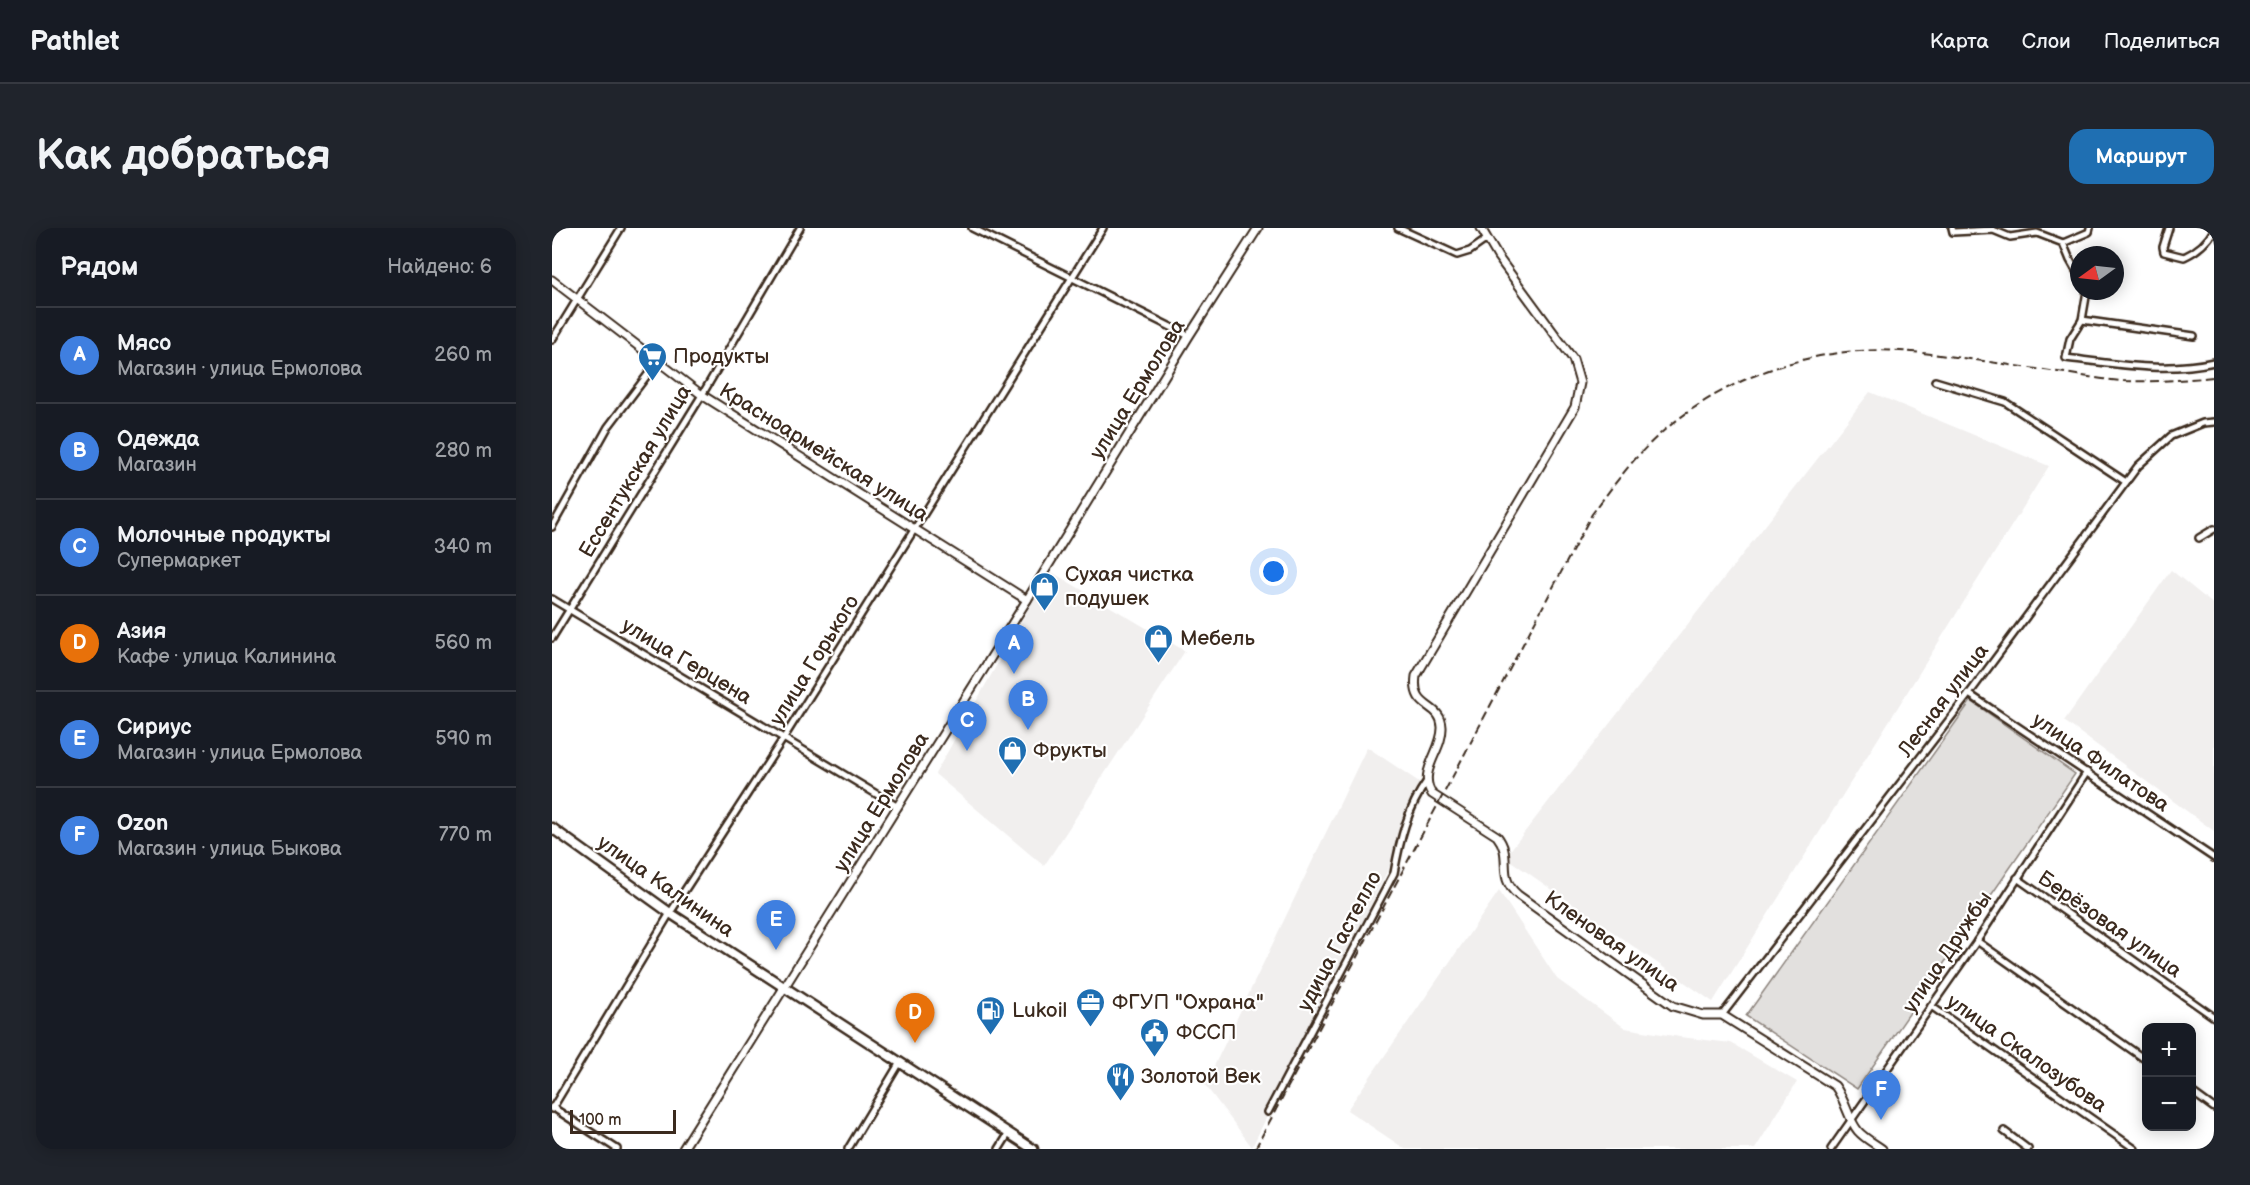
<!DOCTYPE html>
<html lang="ru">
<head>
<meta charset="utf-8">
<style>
  body { margin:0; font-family:"Balsamiq Sans",sans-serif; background:#20242c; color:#f1f3f6 }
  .controls { position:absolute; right:18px; bottom:18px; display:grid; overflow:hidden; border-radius:12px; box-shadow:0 3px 15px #0003 }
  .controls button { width:54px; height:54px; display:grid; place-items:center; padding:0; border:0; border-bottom:2px solid #363941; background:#171b24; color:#f1f3f6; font:30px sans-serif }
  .compass { position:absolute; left:1518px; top:18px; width:54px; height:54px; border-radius:50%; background:#171b24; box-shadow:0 3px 15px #0003; rotate:255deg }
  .scale { position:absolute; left:18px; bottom:15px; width:106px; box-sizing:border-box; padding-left:6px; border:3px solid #3b2a1e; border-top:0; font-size:16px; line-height:21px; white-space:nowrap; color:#3b2a1e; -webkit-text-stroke:4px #fff; paint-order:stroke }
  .you { position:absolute; left:722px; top:344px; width:21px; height:21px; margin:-15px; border:4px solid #fff; border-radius:50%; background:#1a73e8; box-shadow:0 0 0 9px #1a73e833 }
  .badge { display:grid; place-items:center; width:39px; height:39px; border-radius:50%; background:#1f6fb2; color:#fff; font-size:20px; font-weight:700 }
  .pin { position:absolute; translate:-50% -50px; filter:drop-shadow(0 2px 3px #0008) }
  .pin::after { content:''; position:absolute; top:32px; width:21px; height:18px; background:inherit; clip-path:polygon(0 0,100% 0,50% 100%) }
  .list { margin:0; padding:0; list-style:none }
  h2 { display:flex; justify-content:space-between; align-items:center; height:78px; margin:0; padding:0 24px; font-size:26px }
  h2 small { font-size:20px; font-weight:400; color:#9ea1a6 }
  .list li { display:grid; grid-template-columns:39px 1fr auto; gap:18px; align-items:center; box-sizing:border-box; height:96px; padding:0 24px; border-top:2px solid #363941 }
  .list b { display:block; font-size:22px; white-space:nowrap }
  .list p { margin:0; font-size:20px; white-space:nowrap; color:#9ea1a6 }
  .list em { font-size:20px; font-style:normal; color:#9ea1a6 }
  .map { position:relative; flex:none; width:1662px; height:921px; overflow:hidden; border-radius:18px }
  header { display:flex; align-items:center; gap:36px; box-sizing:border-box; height:84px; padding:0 30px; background:#171b24; border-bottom:2px solid #363941 }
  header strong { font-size:28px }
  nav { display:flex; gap:33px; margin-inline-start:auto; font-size:21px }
  .intro { display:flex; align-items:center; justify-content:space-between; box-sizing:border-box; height:144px; padding:0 36px }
  h1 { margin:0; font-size:42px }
  .button { padding:15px 27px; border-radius:18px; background:#1f6fb2; color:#fff; font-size:21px; font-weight:700 }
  main { display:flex; gap:36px; padding:0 36px }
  aside { flex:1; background:#171b24; border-radius:18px; box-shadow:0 3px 15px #0003 }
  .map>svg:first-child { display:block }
  .built { fill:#f1efee }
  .green { fill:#e2e0de; stroke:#8e857e; stroke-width:1.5 }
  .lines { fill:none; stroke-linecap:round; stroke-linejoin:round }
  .minor-casing { stroke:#3b2a1e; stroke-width:10 }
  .tertiary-casing { stroke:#3b2a1e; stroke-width:11 }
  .primary-casing { stroke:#3b2a1e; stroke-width:13 }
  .minor { stroke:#fff; stroke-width:5 }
  .tertiary { stroke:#fff; stroke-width:7 }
  .primary { stroke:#fff; stroke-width:8 }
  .rail { stroke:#3b2a1e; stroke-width:2; stroke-dasharray:9 4.5; stroke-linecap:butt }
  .labels { text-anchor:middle; stroke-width:4.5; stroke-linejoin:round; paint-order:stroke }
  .poi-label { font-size:21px; fill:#3b2a1e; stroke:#fff; text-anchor:start }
  .street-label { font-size:21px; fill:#3b2a1e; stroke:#fff }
</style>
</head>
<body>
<header>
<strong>Pathlet</strong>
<nav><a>Карта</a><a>Слои</a><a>Поделиться</a></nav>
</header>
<div class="intro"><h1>Как добраться</h1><a class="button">Маршрут</a></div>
<main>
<aside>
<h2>Рядом<small>Найдено: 6</small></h2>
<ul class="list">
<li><span class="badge" style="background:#3f7fe0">A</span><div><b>Мясо</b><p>Магазин · улица Ермолова</p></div><em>260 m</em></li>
<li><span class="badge" style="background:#3f7fe0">B</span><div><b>Одежда</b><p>Магазин</p></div><em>280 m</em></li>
<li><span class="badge" style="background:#3f7fe0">C</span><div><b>Молочные продукты</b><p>Супермаркет</p></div><em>340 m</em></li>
<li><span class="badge" style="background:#e8710a">D</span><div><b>Азия</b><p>Кафе · улица Калинина</p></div><em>560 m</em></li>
<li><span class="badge" style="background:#3f7fe0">E</span><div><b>Сириус</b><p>Магазин · улица Ермолова</p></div><em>590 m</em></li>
<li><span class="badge" style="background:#3f7fe0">F</span><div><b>Ozon</b><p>Магазин · улица Быкова</p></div><em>770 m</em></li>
</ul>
</aside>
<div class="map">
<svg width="1662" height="921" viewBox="0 0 1662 921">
  <rect width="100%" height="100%" fill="#fff"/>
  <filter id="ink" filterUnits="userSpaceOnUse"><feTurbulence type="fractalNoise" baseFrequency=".0167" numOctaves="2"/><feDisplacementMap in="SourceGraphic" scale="12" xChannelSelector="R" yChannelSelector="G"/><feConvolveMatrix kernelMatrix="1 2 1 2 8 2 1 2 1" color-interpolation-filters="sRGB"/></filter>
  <g filter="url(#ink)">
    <g class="built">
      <path d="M1318 164 1497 238 1161 774 953 629Z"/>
      <path d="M1619 342 1662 377V603L1512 493Z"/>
      <path d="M498 343 633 423 492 638 383 546Z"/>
      <path d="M815 519 876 560 700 919 653 857Z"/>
      <path d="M947 663 1005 751 1073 800 1128 809 1179 815 1245 854 1203 921H853L795 882Z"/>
    </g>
    <path class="green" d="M1419 473 1523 546 1305 861 1194 788Z"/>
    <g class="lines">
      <defs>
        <g id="minor">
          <path d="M420 0 637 108"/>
          <path d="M846 0 905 27 918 23 935 11"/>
          <path d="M1400 0 1401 4 1441 2 1458 9 1485 5 1511 15"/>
          <path d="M1617 0 1611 19 1612 24 1632 29C1645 23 1655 15 1662 2"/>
          <path d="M1511 15 1518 32 1527 48"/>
          <path d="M1511 15 1537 4 1538 0"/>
          <path d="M1535 63 1530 92 1518 111 1514 130C1563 136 1613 145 1662 134"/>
          <path d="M1530 92 1642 108"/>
          <path d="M0 112 69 0"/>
          <path d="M1383 153 1453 174 1574 254"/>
          <path d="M0 299 56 199 106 133"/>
          <path d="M1647 310 1662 301"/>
          <path d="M0 371 346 579"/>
          <path d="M0 410 150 167 248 0"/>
          <path d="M1417 466 1662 630"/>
          <path d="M1465 650 1662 789"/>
          <path d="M1425 713 1594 832"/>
          <path d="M1379 778 1583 921"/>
          <path d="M1170 787 1417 466 1586 238 1619 208 1651 195 1662 194"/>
          <path d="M1640 864 1662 880"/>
          <path d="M0 879 65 921"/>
          <path d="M0 881 118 685 231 511 551 0"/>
          <path d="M716 884 842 645C848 612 855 581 875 553"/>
          <path d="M1452 903 1476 921"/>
          <path d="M296 921 347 836"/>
          <path d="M447 921 457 905"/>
          <path d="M1279 921 1425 713 1535 544"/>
        </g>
        <g id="tertiary">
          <path d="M929 0 946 29 1021 131 1028 155 1023 179 864 448C859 483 889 474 890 499 891 523 865 543 880 566L945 608C962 629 943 648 966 667L1121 778 1151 787H1170L1283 858C1294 873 1296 891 1306 903 1312 910 1323 916 1330 921"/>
          <path d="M0 52 150 167 475 372"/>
          <path d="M131 921 475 372 637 108 706 0"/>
        </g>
        <path id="primary" d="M0 600 118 685 481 921"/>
      </defs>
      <use href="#minor" class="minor-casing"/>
      <use href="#tertiary" class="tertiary-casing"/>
      <use href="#primary" class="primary-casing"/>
      <use href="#minor" class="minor"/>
      <use href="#tertiary" class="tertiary"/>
      <use href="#primary" class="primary"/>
      <path class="rail" d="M703 921 1040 286C1061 258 1081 230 1108 206 1175 147 1270 114 1360 124 1411 129 1462 138 1513 145 1532 148 1552 152 1571 153 1602 154 1632 152 1662 149"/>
    </g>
  </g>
  <defs>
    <symbol id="supermarket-pin" viewBox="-11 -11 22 30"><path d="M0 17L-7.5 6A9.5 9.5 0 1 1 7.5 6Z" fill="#1f6fb2" stroke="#fff"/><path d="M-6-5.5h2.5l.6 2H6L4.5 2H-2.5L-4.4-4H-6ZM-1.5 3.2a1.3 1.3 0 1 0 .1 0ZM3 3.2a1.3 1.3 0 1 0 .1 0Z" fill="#fff"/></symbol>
    <symbol id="shop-pin" viewBox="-11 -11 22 30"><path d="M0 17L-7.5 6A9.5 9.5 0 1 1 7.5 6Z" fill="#1f6fb2" stroke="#fff"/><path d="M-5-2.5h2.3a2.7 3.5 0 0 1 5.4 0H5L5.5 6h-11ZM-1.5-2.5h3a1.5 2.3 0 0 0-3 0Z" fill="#fff"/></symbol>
    <symbol id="office-pin" viewBox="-11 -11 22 30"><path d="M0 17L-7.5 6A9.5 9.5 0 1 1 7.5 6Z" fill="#1f6fb2" stroke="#fff"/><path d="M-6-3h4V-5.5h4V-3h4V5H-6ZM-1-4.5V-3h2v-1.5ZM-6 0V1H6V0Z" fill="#fff"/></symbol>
    <symbol id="fuel-pin" viewBox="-11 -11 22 30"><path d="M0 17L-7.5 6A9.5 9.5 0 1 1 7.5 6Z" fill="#1f6fb2" stroke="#fff"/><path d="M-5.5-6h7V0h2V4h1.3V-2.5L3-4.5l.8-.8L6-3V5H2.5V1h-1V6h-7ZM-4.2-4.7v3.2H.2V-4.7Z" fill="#fff"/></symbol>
    <symbol id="civic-pin" viewBox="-11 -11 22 30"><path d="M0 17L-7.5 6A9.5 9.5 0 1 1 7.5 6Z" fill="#1f6fb2" stroke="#fff"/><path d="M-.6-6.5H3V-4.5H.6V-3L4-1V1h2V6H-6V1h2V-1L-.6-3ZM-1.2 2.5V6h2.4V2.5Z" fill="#fff"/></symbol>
    <symbol id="restaurant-pin" viewBox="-11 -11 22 30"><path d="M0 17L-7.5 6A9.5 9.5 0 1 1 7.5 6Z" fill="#1f6fb2" stroke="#fff"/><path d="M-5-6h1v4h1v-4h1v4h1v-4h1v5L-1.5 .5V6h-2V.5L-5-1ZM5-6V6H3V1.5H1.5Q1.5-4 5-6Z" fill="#fff"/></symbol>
  </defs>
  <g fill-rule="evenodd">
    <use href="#supermarket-pin" x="84" y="112" width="33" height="45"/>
    <use href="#shop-pin" x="476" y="342" width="33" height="45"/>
    <use href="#shop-pin" x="590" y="394" width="33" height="45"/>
    <use href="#shop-pin" x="444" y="506" width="33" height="45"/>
    <use href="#office-pin" x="522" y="758" width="33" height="45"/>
    <use href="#fuel-pin" x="422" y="766" width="33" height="45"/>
    <use href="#civic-pin" x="586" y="788" width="33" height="45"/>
    <use href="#restaurant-pin" x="552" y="832" width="33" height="45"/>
  </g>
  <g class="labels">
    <g class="poi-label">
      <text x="121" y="135">Продукты</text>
      <text x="513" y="353">Сухая чистка<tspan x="513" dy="24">подушек</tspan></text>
      <text x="628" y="417">Мебель</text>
      <text x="481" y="529">Фрукты</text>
      <text x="560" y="781">ФГУП "Охрана"</text>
      <text x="460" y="789">Lukoil</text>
      <text x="624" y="811">ФССП</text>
      <text x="589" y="855">Золотой Век</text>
    </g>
    <g class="street-label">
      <text transform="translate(585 161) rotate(-58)" y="7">улица Ермолова</text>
      <text transform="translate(272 224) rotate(32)" y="7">Красноармейская улица</text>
      <text transform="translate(83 243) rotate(-59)" y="7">Ессентукская улица</text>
      <text transform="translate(262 432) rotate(-58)" y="7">улица Горького</text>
      <text transform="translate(135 433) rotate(31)" y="7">улица Герцена</text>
      <text transform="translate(1391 472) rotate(-53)" y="7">Лесная улица</text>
      <text transform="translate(1549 534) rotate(34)" y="7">улица Филатова</text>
      <text transform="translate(329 574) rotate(-58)" y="7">улица Ермолова</text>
      <text transform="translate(114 658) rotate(35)" y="7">улица Калинина</text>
      <text transform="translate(1558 696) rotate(35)" y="7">Берёзовая улица</text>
      <text transform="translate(787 713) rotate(-62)" y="7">удица Гастелло</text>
      <text transform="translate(1060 713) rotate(35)" y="7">Кленовая улица</text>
      <text transform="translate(1395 724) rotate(-56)" y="7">улица Дружбы</text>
      <text transform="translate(1475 825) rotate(35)" y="7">улица Скалозубова</text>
    </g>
  </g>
</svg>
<div class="controls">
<button>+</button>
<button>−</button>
</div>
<svg class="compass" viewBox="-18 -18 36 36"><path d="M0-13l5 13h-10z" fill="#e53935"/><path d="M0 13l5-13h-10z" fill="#9ea1a6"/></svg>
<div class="scale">100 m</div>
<div class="you"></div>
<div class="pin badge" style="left:462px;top:446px;background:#3f7fe0">A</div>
<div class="pin badge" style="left:476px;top:502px;background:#3f7fe0">B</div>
<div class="pin badge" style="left:415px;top:523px;background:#3f7fe0">C</div>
<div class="pin badge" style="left:363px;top:815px;background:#e8710a">D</div>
<div class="pin badge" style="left:224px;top:722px;background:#3f7fe0">E</div>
<div class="pin badge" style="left:1329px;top:892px;background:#3f7fe0">F</div>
</div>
</main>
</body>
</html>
